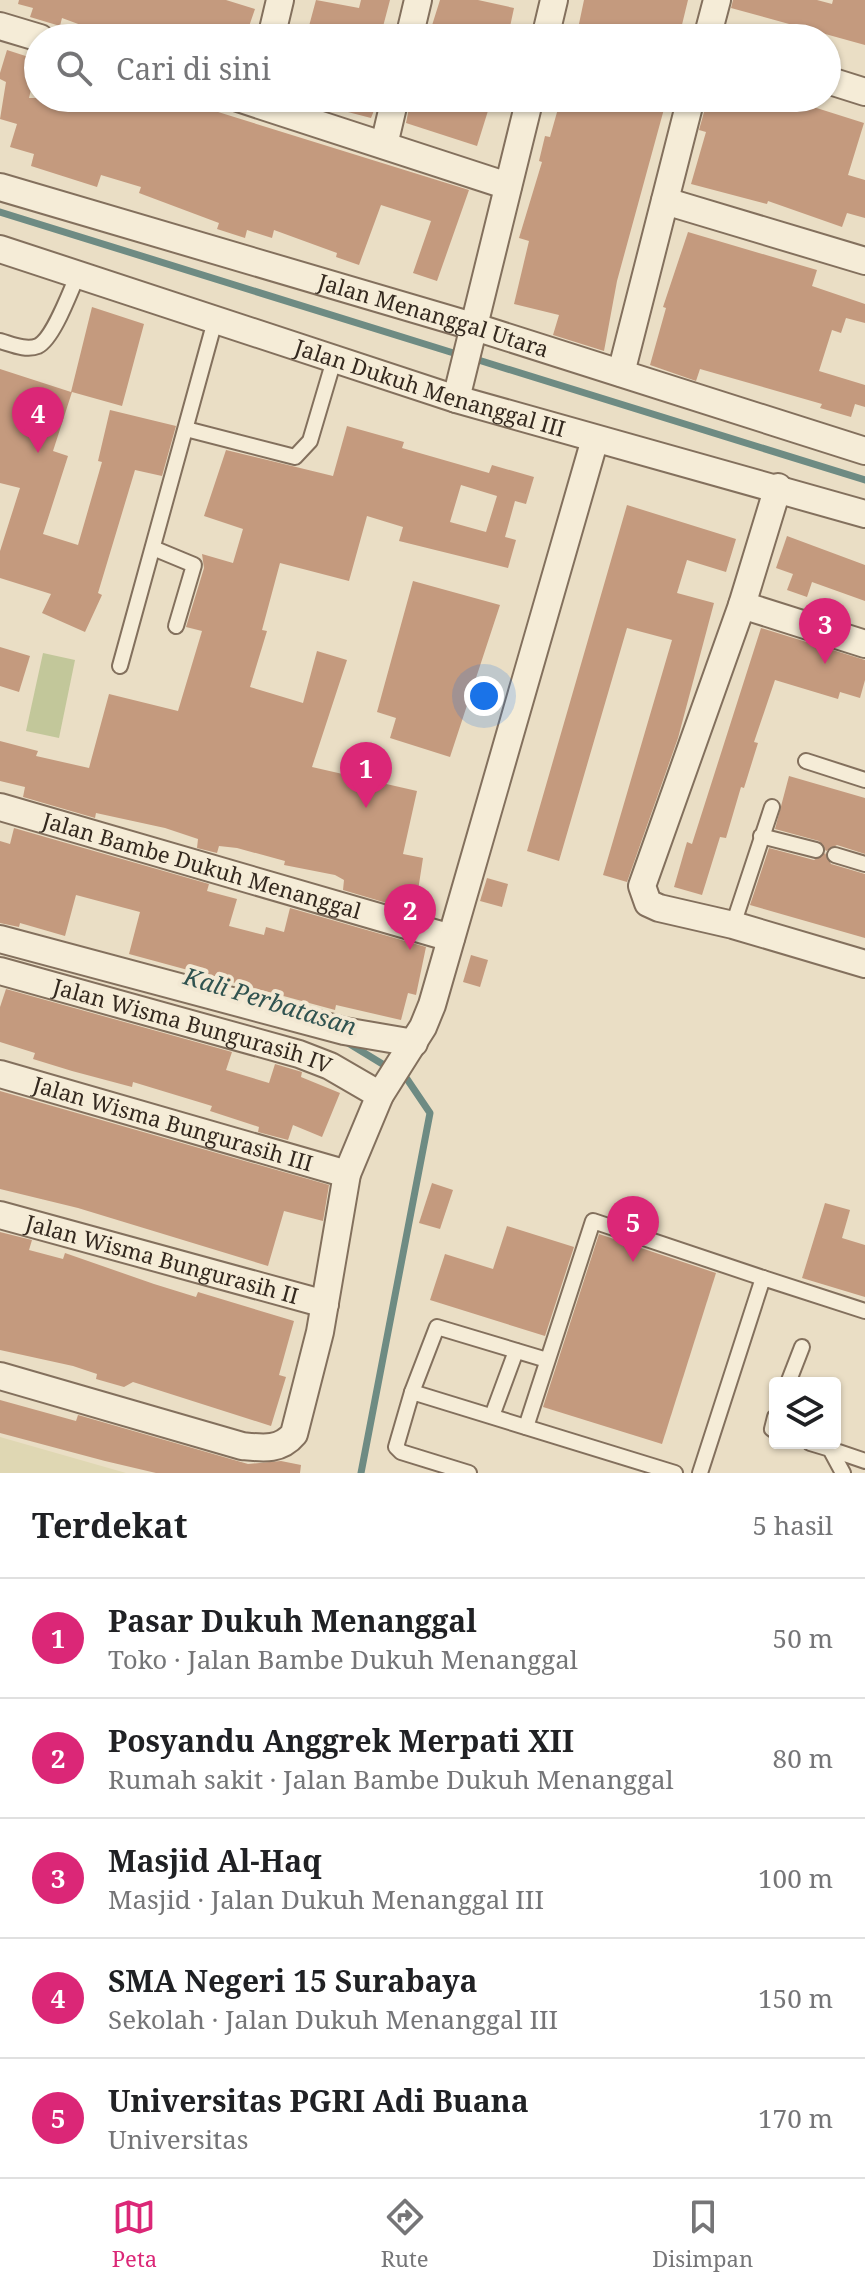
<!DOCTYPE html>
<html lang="id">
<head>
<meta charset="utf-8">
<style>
  body { margin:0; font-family:"Noto Serif",serif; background:#f2f2f2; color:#202124 }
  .controls { position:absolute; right:24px; bottom:24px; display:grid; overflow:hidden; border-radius:8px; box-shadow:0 2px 6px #0004 }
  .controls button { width:72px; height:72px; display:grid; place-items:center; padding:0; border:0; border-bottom:2px solid #e0e0e0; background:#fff; color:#202124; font:40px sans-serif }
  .you { position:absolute; left:484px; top:696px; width:28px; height:28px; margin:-20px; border:6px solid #fff; border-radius:50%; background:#1a73e8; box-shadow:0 0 0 12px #1a73e833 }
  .badge { display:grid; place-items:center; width:52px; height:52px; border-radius:50%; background:#db2777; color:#fff; font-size:26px; font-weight:700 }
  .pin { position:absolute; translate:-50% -66px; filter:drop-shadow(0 2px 4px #0008) }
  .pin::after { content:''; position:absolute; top:42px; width:28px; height:24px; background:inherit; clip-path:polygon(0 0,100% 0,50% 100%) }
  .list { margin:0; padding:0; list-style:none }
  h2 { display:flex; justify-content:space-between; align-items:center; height:104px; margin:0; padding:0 32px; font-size:34px }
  h2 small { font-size:26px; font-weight:400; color:#757577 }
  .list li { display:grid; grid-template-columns:52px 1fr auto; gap:24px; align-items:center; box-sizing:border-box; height:120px; padding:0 32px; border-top:2px solid #e0e0e0 }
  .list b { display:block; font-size:30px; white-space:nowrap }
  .list p { margin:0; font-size:26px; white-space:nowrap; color:#757577 }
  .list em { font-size:26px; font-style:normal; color:#757577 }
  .icon { flex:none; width:44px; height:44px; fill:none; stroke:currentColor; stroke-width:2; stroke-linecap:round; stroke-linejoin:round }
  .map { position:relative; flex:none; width:865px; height:1473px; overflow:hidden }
  .search { position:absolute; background:#fff; box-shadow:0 2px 6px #0004; left:24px; right:24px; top:24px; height:88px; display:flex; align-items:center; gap:20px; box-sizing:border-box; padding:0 28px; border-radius:44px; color:#757577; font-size:30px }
  .sheet { height:704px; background:#fff }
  nav { display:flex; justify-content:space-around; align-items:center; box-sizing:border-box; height:112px; border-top:2px solid #e0e0e0; background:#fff; font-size:22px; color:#757577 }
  nav a { display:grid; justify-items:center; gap:4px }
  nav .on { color:#db2777 }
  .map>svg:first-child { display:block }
  .farmland { fill:#dfd7b3 }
  .green { fill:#c2c79a }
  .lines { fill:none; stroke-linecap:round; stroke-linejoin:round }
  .stream { stroke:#6e8b83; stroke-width:7 }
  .building { fill:#c49a7e; fill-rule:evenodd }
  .lane-casing { stroke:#83705d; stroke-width:18 }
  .street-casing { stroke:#83705d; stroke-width:30 }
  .lane { stroke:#f5ecd7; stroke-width:14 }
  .street { stroke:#f5ecd7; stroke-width:26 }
  .labels { text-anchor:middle; stroke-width:8; stroke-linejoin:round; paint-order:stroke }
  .street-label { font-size:22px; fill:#34291f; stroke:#f2e8d3 }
  .water-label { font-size:24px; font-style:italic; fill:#305350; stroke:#f2e8d3 }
</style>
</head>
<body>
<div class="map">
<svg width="865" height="1473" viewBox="0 0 865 1473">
  <rect width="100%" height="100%" fill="#eadec5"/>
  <path class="farmland" d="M0 1437 126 1473H0Z"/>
  <path class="green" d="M43 653 75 660 59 738 26 731Z"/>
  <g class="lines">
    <g class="stream">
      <path d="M0 212 460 355"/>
      <path d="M472 358 865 480"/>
      <path d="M348 1043 389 1068"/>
      <path d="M361 1473 430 1113 407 1079 399 1074"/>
    </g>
  </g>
  <g class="building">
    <path d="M19 0H226L255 9 245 38H116L62 18 60 26 30 17 33 8 18 4Z"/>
    <path d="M316 0 359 8 361 0H390L380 38 309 26Z"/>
    <path d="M440 0H478L514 8 508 36 457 25 454 38H428Z"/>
    <path d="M584 0H688L679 37 648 29 647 38H576Z"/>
    <path d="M733 0H817L832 4 833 0H865V45L731 8Z"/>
    <path d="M7 50 38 60 29 98H173L469 190 437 281 413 273 431 221 381 205 359 265 336 257 337 253 274 230 272 238 247 230 245 238 217 229 219 223 139 193 141 187 101 175 97 187 31 166 34 154 10 147 17 124 0 119 6 82 0 79V73Z"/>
    <path d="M318 98H379L371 118 317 104Z"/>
    <path d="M411 98H492L477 146 406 123Z"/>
    <path d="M561 98H667L617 281 604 351 553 335 559 315 514 304 529 241 519 238 542 162 539 161 545 136 550 137Z"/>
    <path d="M708 98H785L864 123 848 175 865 180V218L847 213 842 227 768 201 767 204 691 184 706 132 699 130Z"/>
    <path d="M688 232 817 270 812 286 865 304V323L846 318 841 333 832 330 819 371 865 385V407L855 404 851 417 820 408 822 404 700 369 696 381 650 365 666 308 663 307Z"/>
    <path d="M92 307 144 324 122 406 72 392 53 451 68 456 43 534 78 545 102 462 98 461 110 410 176 426 162 476 135 470 98 593 102 595 85 632 42 613 51 594 0 578V551L20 488 0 483V369L71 392Z"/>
    <path d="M347 426 404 442 402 448 489 473 492 465 534 477 526 504 515 501 505 537 516 540 508 568 399 541 403 527 367 516 349 581 280 563 262 630 267 631 250 687 303 703 317 651 347 660 312 767 417 791 403 854 423 858 417 897 392 892 390 904 343 890 344 880 335 875 284 865 285 861 237 848 219 846 217 853 197 848 198 839 165 828 96 813 95 818 23 797 25 787 0 781V741L38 751 36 756 89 768 109 694 178 711 202 631 186 627 204 568 202 554 233 563 243 529 204 516 226 450 333 476ZM461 485 497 496 486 532 450 522Z"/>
    <path d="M627 505 736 539 726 572 687 560 677 593 714 603 678 738 627 882 603 875 672 640 627 628 559 861 527 851Z"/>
    <path d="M787 536 865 565V601L812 582 807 597 787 590 793 574 776 568Z"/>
    <path d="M413 581 500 605 450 757 390 738 396 718 377 712Z"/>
    <path d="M761 628 865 660V680L860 698 840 692 838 699 775 680 754 742 758 743 744 788 741 787 726 838 720 837 702 895 674 887 687 842 692 844Z"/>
    <path d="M0 647 30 656 19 692 0 686Z"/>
    <path d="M789 776 865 798V854L837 845 826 851 819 841 775 829Z"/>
    <path d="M14 828 209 884 207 891 237 899 229 926 264 935 266 927 284 932 290 908 426 947 416 995 408 993 401 1020 336 1005 335 1010 129 954 140 912 76 895 65 936 20 923 19 927 0 923V841L10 844Z"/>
    <path d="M769 848 814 860 825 853 831 864 865 874V938L750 905Z"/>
    <path d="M487 878 508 884 502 907 480 901Z"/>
    <path d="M471 955 488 960 480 987 463 982Z"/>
    <path d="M6 989 232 1052 226 1070 269 1083 275 1064 302 1072 301 1077 340 1093 322 1137 293 1125 288 1140 258 1132 259 1127 210 1111 212 1106 133 1082 132 1087 72 1071 33 1059 35 1053 0 1042V1007Z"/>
    <path d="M0 1091 329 1185 323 1221 284 1211 268 1266 78 1208 0 1189Z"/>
    <path d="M432 1183 453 1190 440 1229 419 1223Z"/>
    <path d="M825 1203 850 1210 842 1238 865 1245V1297L802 1278Z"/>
    <path d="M507 1226 574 1247 545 1336 430 1300 445 1254 493 1269Z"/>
    <path d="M0 1232 32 1240 29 1250 63 1259 65 1253 154 1284 196 1297 198 1292 294 1321 279 1375 286 1377 271 1426 133 1382 124 1387 96 1379 97 1374 73 1366 0 1350Z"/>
    <path d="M599 1234 716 1273 662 1444 543 1407Z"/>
    <path d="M0 1400 76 1421 78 1415 248 1464 281 1461 301 1465 300 1473H156L105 1461 0 1433Z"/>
  </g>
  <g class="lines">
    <defs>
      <g id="lane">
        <path d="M0 341C11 344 26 351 38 346 54 338 71 289 79 272"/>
        <path d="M186 429 295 457 310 441 334 360"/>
        <path d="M153 548 194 565 176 626"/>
        <path d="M120 666 216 317"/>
        <path d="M806 761 865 780"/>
        <path d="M761 836 816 850"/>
        <path d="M835 855 865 864"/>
        <path d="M733 925 772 807"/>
        <path d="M788 1383 802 1347"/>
        <path d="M412 1392 437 1327 547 1360"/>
        <path d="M492 1416 516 1351"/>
        <path d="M775 1417 772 1429 775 1431"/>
        <path d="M526 1427 593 1221 763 1278"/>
        <path d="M810 1443 830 1449 843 1473"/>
        <path d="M830 1449 865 1461"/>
        <path d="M469 1473 401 1452 396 1447 412 1392 675 1473"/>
        <path d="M700 1473 763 1278 865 1311"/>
      </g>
      <g id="street">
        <path d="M0 26 40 38"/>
        <path d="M271 38 280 0"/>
        <path d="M409 38 418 0"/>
        <path d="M545 38 554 0"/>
        <path d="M707 38 717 0"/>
        <path d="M827 80 865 92"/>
        <path d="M238 98 508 186"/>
        <path d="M384 145 395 98"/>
        <path id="s1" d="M0 187 472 326 865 451"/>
        <path d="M665 201 865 261"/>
        <path id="s2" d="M0 249 456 399 865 514"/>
        <path d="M621 373 691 98"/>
        <path d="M456 399 530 98"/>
        <path d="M778 487 742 605 642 886 648 903 659 908 733 925 865 964"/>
        <path d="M742 605 865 644"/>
        <path id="s3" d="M0 807 451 938"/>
        <path d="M0 939 344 1031 414 1043"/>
        <path id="s4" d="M0 971 299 1054 330 1066 380 1095"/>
        <path id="s5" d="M0 1074 347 1174"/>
        <path id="s6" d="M0 1215 325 1304"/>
        <path d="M0 1376 242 1446C262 1448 280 1451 294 1434L320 1332 347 1174 380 1095 423 1027 432 1005 595 439"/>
      </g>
    </defs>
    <use href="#lane" class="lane-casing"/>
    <use href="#street" class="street-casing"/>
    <use href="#lane" class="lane"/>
    <use href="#street" class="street"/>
  </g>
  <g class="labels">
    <g class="street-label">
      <text dy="8" stroke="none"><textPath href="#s1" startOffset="452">Jalan Menanggal Utara</textPath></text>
      <text dy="8" stroke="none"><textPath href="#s2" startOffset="452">Jalan Dukuh Menanggal III</textPath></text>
      <text dy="8" stroke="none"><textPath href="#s3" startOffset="210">Jalan Bambe Dukuh Menanggal</textPath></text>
      <text dy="8" stroke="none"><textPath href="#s4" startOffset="200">Jalan Wisma Bungurasih IV</textPath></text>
      <text dy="8" stroke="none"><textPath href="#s5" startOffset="180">Jalan Wisma Bungurasih III</textPath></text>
      <text dy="8" stroke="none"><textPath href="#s6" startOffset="168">Jalan Wisma Bungurasih II</textPath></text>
    </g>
    <g class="water-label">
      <text transform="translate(270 1002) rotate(17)" y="8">Kali Perbatasan</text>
    </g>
  </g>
</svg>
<div class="controls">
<button><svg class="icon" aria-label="layers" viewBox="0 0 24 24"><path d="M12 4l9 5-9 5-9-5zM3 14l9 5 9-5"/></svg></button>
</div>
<div class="you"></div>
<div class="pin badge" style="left:366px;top:808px">1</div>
<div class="pin badge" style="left:410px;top:950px">2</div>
<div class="pin badge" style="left:825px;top:664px">3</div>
<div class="pin badge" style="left:38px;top:453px">4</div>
<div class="pin badge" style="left:633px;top:1262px">5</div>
<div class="search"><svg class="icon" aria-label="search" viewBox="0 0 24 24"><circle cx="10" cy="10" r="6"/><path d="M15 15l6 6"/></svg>Cari di sini</div>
</div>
<section class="sheet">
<h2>Terdekat<small>5 hasil</small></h2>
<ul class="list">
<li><span class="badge">1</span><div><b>Pasar Dukuh Menanggal</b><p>Toko · Jalan Bambe Dukuh Menanggal</p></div><em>50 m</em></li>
<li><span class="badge">2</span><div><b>Posyandu Anggrek Merpati XII</b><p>Rumah sakit · Jalan Bambe Dukuh Menanggal</p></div><em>80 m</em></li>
<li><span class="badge">3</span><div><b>Masjid Al-Haq</b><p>Masjid · Jalan Dukuh Menanggal III</p></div><em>100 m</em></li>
<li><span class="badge">4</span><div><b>SMA Negeri 15 Surabaya</b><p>Sekolah · Jalan Dukuh Menanggal III</p></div><em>150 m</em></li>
<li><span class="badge">5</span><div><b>Universitas PGRI Adi Buana</b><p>Universitas</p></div><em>170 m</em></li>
</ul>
</section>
<nav>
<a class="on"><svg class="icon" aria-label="map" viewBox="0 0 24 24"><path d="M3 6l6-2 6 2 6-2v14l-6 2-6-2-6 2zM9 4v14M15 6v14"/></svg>Peta</a>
<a><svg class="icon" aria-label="directions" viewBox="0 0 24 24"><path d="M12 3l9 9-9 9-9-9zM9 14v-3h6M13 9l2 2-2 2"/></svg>Rute</a>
<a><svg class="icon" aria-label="saved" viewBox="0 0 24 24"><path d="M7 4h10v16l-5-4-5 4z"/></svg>Disimpan</a>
</nav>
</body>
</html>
